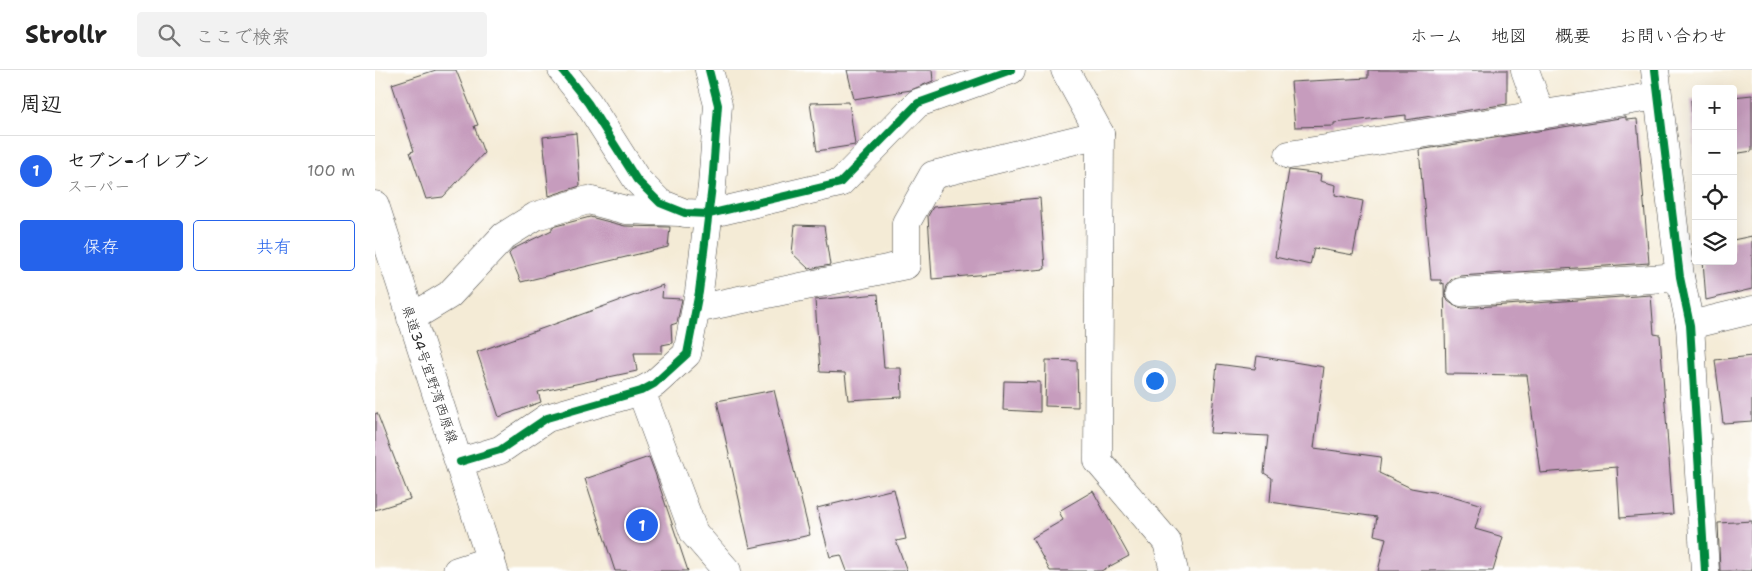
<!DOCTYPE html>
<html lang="ja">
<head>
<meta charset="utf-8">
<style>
  body { margin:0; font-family:"Shantell Sans","Klee One",sans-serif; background:#f2f2f2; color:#222 }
  .controls { position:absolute; right:15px; top:15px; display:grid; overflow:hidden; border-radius:5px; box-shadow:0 5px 20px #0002 }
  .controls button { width:45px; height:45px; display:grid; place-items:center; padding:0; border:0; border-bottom:1px solid #e0e0e0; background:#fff; color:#222; font:25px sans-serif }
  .you { position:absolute; left:779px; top:310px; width:18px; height:18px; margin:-12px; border:4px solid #fff; border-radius:50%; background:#1a73e8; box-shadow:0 0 0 8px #1a73e833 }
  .badge { display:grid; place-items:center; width:32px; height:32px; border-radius:50%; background:#2563eb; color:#fff; font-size:16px; font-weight:700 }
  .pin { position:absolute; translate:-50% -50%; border:2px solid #fff; box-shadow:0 1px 5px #0006 }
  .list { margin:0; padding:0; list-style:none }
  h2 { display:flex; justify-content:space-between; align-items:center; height:65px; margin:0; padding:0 20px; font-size:21px }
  h2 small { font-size:16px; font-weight:400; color:#767676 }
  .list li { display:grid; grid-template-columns:32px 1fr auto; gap:15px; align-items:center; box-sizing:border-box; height:70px; padding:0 20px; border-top:1px solid #e0e0e0 }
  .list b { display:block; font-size:19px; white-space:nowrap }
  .list p { margin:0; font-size:16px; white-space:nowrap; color:#767676 }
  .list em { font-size:16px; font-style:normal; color:#767676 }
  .actions { display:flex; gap:10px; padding:15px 20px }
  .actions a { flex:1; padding:11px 0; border:1px solid #2563eb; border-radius:5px; text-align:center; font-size:18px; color:#2563eb }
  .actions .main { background:#2563eb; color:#fff }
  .icon { flex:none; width:28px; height:28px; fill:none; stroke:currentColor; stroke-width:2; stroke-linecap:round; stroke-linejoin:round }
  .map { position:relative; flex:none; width:1377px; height:501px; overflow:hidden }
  header { display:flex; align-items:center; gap:30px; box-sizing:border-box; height:70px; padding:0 25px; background:#fff; border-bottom:1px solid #e0e0e0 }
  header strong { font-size:24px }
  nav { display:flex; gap:28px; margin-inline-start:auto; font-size:18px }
  .search { width:350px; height:45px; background:#f2f2f2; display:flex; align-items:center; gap:12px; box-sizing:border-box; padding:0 18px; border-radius:5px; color:#767676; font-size:19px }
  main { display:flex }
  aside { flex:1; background:#fff }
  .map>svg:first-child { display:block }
  .building { fill:#c69cbd }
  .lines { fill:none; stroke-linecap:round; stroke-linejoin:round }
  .street-casing { stroke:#494845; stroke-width:29 }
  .secondary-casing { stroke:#494845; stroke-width:29 }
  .street { stroke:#fff; stroke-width:28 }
  .secondary { stroke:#fff; stroke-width:28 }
  .cycleway-casing { stroke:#fff; stroke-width:11 }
  .cycleway { stroke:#00873e; stroke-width:8 }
  .labels { text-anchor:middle; stroke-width:4.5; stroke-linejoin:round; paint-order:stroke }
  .street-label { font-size:14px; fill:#2b2b2b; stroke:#fff }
</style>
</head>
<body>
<header>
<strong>Strollr</strong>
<div class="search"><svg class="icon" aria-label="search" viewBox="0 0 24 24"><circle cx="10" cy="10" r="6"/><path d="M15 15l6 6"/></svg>ここで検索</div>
<nav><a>ホーム</a><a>地図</a><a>概要</a><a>お問い合わせ</a></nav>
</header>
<main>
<aside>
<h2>周辺<small></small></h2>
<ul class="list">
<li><span class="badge">1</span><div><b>セブン-イレブン</b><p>スーパー</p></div><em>100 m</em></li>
</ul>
<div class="actions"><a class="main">保存</a><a>共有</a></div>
</aside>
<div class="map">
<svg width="1377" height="501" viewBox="0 0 1377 501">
  <rect width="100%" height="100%" fill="#fff"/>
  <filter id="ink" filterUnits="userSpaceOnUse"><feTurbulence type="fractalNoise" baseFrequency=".02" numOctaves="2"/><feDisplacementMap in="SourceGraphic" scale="10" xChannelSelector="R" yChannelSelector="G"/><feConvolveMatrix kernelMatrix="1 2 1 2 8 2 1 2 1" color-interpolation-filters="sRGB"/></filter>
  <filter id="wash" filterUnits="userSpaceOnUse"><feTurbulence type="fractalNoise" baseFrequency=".0096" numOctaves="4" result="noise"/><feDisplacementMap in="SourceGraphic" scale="20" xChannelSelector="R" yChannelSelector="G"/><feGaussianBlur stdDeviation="1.12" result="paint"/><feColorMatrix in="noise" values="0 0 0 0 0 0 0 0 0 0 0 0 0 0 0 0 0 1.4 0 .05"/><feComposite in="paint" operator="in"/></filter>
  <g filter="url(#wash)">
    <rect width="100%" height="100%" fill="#f4ebd6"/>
    <g id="blocks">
      <g class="building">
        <path d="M61 0H81L103 55 99 56 109 83 68 127 51 129 35 82 39 81 17 14Z"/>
        <path d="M472 0H557L558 11 536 20 479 29Z"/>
        <path d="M993 0H1132V34L1031 50V45L959 53V56L920 57 916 12 993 8Z"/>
        <path d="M1377 25V81L1358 84V27Z"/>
        <path d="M1316 30H1321L1320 90Z"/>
        <path d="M474 32 480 75 442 81 435 33Z"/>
        <path d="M1251 47V50L1262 49 1274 193 1085 206 1077 209 1072 215 1070 223 1073 231 1080 236 1087 238 1276 225 1279 264 1285 265 1298 444 1245 448 1242 397 1165 403 1152 305 1071 304 1069 213 1066 214V210H1056L1044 80Z"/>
        <path d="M201 63 205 116 174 126 168 67Z"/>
        <path d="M914 100 946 104 945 111 961 115 960 125 988 131 978 185 939 178 935 195 900 187Z"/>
        <path d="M665 128 670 199 557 209 553 146 558 137Z"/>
        <path d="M215 147 250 156 295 157 293 177 146 212 134 184 138 179 177 160V157Z"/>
        <path d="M420 155 449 156 455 195 434 199 417 183Z"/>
        <path d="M1377 166V219L1331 230 1328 191H1358V170Z"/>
        <path d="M288 215 287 228 307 229 302 253 296 255 297 273 287 275V283H259L262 301 163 322 166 332 124 347 102 282Z"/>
        <path d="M503 224 509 298H526L527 327 473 330 470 303 445 302 440 230Z"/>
        <path d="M882 286 949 297 939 378 1006 387 1004 403 1036 418 1074 425 1107 435 1100 459 1128 467 1118 501H1003L1011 468 999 465 1002 447 895 432 897 408 889 403 893 366 835 363 842 294 880 299Z"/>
        <path d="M1377 286V351L1348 353 1340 290Z"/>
        <path d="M671 290 702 291 703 337 670 336Z"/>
        <path d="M629 311 665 312V342L628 340Z"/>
        <path d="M399 320 435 465 375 478 342 331Z"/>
        <path d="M2 343 35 429 0 440V344Z"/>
        <path d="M274 387 280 403 313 501H240L210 409Z"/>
        <path d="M519 419 531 469 521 471 532 501H472L466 485 455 487 442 438Z"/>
        <path d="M718 421 754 486 726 501H675L657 468 688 450 684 441Z"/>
        <path d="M1377 451V501H1345L1343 453Z"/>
      </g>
    </g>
  </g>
  <g filter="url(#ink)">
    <use href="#blocks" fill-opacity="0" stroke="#494845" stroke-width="1"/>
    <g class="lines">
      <defs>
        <g id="street">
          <path d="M187 0 213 33 262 110 285 133 310 143 334 144 465 113 543 33 636 0"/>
          <path d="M1150 0 1166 45"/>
          <path d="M1280 0 1305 207 1315 255 1330 501"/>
          <path d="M725 64 723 391 792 472 799 501"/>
          <path d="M914 85 1282 26"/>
          <path d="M1086 222 1305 207"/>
          <path d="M321 239 531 195V153L558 105 725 64 690 0"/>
          <path d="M36 248 74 225 129 166 161 146 213 130 251 140 304 142"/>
          <path d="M1315 255 1377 240"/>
          <path d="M266 321 319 463 352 501"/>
          <path d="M85 392 125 380 172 348 266 321 279 314 312 284 324 222 337 116 343 35 334 0"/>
          <path d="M82 501 116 490"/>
        </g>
        <path id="secondary" d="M0 135 119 501"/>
      </defs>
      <use href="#street" class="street-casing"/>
      <use href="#secondary" class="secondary-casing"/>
      <use href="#street" class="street"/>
      <use href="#secondary" class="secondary"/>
      <defs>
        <g id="cycleway">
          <path d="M187 0 213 33 262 110 285 133 310 143 334 144 465 113 543 33 636 0"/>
          <path d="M1280 0 1305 207 1315 255 1330 501"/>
          <path d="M85 392 125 380 172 348 266 321 279 314 312 284 324 222 337 116 343 35 334 0"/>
        </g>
      </defs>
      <use href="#cycleway" class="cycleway-casing"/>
      <use href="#cycleway" class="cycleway"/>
    </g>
  </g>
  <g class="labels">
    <g class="street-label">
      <text transform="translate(55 304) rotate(71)" y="5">県道34号宜野湾西原線</text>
    </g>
  </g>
</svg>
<div class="controls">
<button>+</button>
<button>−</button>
<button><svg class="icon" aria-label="locate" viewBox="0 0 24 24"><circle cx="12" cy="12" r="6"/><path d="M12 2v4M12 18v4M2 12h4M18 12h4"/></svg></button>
<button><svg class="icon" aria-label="layers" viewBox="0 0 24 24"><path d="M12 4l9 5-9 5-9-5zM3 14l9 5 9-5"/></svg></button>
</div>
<div class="you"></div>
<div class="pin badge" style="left:267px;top:455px">1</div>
</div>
</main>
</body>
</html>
